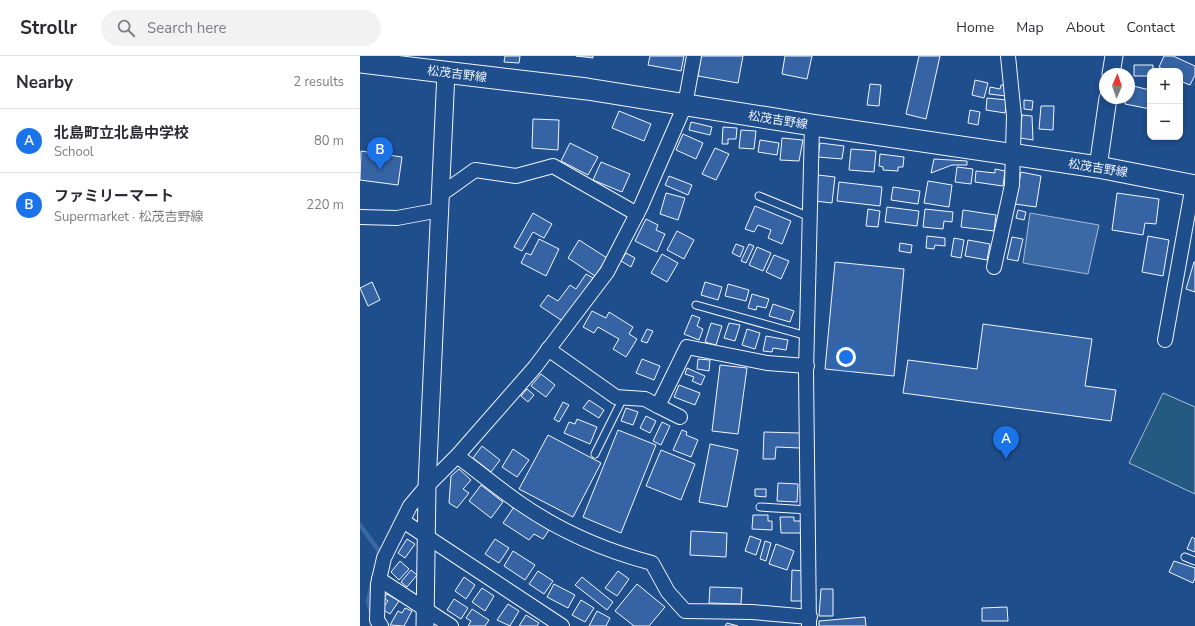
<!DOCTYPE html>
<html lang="en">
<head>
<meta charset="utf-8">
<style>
  body { margin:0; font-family:"Nunito Sans","Noto Sans JP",sans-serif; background:#f2f2f3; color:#2b2b33 }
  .controls { position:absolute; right:12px; top:12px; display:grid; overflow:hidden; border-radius:8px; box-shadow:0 2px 6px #0003 }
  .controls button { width:36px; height:36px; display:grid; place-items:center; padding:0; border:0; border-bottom:1px solid #e1e1e2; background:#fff; color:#2b2b33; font:20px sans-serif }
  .compass { position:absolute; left:739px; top:12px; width:36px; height:36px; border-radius:50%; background:#fff; box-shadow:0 2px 6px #0003; rotate:2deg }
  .you { position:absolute; left:486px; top:301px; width:14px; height:14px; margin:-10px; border:3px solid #fff; border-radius:50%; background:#1a73e8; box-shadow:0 0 0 6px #1a73e833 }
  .badge { display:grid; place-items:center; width:26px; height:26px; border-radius:50%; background:#1a73e8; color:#fff; font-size:13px; font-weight:700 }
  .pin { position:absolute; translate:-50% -33px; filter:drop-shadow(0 1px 2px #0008) }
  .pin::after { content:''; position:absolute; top:21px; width:14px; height:12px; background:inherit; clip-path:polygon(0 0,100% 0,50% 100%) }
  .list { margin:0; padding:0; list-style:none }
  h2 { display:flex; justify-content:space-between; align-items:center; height:52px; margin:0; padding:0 16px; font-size:17px }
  h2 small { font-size:13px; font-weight:400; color:#7c7c81 }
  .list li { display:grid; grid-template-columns:26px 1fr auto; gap:12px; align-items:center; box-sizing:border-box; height:64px; padding:0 16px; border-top:1px solid #e1e1e2 }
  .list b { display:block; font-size:15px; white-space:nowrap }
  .list p { margin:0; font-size:13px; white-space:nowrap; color:#7c7c81 }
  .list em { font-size:13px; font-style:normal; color:#7c7c81 }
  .icon { flex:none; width:22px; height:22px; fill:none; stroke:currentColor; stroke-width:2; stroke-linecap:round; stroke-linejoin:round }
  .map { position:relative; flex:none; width:835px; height:570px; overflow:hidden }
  header { display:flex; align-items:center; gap:24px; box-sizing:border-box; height:56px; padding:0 20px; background:#fff; border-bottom:1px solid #e1e1e2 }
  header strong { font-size:19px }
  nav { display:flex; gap:22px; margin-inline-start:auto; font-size:14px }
  .search { width:280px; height:36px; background:#f2f2f3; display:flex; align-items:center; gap:10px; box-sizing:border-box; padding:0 14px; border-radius:22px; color:#7c7c81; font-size:15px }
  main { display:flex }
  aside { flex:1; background:#fff }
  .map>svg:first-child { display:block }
  .green { fill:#245a82; stroke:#a8bbd7 }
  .water { fill:#3b69a3; stroke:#a8bbd7 }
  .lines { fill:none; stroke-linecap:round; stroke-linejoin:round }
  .stream { stroke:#3b69a3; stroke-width:4.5 }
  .building { fill:#3563a3; stroke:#f2f6ff }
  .service-casing { stroke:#f2f6ff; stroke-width:9 }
  .minor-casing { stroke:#f2f6ff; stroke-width:16 }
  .tertiary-casing { stroke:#f2f6ff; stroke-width:19 }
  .primary-casing { stroke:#f2f6ff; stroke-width:23 }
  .service { stroke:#1f4e8c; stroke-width:7 }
  .minor { stroke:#1f4e8c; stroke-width:14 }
  .tertiary { stroke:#1f4e8c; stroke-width:17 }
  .primary { stroke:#1f4e8c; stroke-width:21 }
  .labels { text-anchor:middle; stroke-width:3; stroke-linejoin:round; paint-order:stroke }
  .street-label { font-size:12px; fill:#f2f6ff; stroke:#1f4e8c }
</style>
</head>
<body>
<header>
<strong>Strollr</strong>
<div class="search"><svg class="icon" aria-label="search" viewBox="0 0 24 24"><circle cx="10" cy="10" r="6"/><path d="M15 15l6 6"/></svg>Search here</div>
<nav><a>Home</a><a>Map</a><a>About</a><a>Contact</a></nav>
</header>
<main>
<aside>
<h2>Nearby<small>2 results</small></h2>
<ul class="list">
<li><span class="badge">A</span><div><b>北島町立北島中学校</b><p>School</p></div><em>80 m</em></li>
<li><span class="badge">B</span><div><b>ファミリーマート</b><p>Supermarket · 松茂吉野線</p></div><em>220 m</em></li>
</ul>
</aside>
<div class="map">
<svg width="835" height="570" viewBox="0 0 835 570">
  <rect width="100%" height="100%" fill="#1f4e8c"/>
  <path class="green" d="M803 337 835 351V438L769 407Z"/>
  <path class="water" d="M670 157 739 169 728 218 663 207Z"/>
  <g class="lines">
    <g class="stream">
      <path d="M0 469 19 495 18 502"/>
      <path d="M12 559 8 546 12 527"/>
    </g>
  </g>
  <g class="building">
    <path d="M145 0H160L159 7 144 6Z"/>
    <path d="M216 0H233V2Z"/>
    <path d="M290 0H324L321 15 288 9Z"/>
    <path d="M341 0H383L378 27 338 20Z"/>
    <path d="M425 0H452L447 23 422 18Z"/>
    <path d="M559 0H580L566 63 546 58Z"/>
    <path d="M804 0H813L835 10V19L830 29 820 25V15H806L799 11Z"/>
    <path d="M774 9H793V15H790V20H774Z"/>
    <path d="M615 24 628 27 624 42 612 39Z"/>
    <path d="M510 28 521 29 519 50 507 49Z"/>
    <path d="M641 29H647L646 40 629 38 630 31 640 33Z"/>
    <path d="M769 29 790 34V53L765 48 766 42H769Z"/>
    <path d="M627 42 647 44 645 57 626 54Z"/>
    <path d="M664 44 673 45 672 54 664 53Z"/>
    <path d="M681 50H694L693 74 679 73Z"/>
    <path d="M610 54 620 56 618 69 608 67Z"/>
    <path d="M259 55 291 68 284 85 252 72Z"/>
    <path d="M662 59 672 60 673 84 660 82Z"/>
    <path d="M173 63 199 64 198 94 172 92Z"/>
    <path d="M331 66 352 71 350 79 329 74Z"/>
    <path d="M363 71 377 72 376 83H368V88H362Z"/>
    <path d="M381 74 396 75 394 93 379 92Z"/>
    <path d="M323 78 343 87 336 103 316 94Z"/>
    <path d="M422 82 443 84 439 105 420 104Z"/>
    <path d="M400 84 419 87 417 99 398 96Z"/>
    <path d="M210 87 238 101 228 119 201 105Z"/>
    <path d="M460 87 484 90 482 103 458 101Z"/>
    <path d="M355 92 369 98 356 124 342 118Z"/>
    <path d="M491 93 516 95 514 116 489 114Z"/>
    <path d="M1 95 42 101 38 129 0 124Z"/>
    <path d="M520 98 544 101 543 111H538V115L523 114V111L519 110Z"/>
    <path d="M574 103 607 105V109H592L571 117Z"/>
    <path d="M241 106 270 118 262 136 233 124Z"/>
    <path d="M597 111 613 113 611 128 595 126Z"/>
    <path d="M635 113 645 115 643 130 615 126 616 115 635 117Z"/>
    <path d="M661 116 681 120 676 151 655 148Z"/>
    <path d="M458 119 475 121 472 147 455 145Z"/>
    <path d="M309 120 332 129 328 139 305 129Z"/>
    <path d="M568 125 592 129 589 151 564 147Z"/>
    <path d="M479 126 522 131 520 150 477 145Z"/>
    <path d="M533 131 560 135 558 148 531 144Z"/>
    <path d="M306 137 325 142 318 164 300 158Z"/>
    <path d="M757 137 799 143 796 168 785 167 783 179 752 174Z"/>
    <path d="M395 150 431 165 422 188 408 182 411 174 398 169 394 176 385 173Z"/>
    <path d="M527 151 559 155 557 170 525 166Z"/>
    <path d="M508 153 520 155 518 171 506 170Z"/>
    <path d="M565 153 593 156 592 166 584 165 583 173 563 171Z"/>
    <path d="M603 154 636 159 634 175 601 171Z"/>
    <path d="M658 154 666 156 664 164 656 162Z"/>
    <path d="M173 157 192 168 184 182 173 176 162 195 154 191Z"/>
    <path d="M286 163 298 169 296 174 305 178 297 196 275 185Z"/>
    <path d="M317 175 334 184 324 203 307 194Z"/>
    <path d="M567 180 585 182V190L575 189 574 193 566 192Z"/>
    <path d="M788 180 809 184 803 220 782 216Z"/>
    <path d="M652 181 663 183 658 205 647 203Z"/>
    <path d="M594 182 604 184 601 202 591 200Z"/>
    <path d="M179 183 199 193 186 220 161 207 166 197 171 199Z"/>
    <path d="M219 184 247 202 235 220 208 202Z"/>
    <path d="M608 184 630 188 627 204 605 200Z"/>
    <path d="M540 187 552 189 551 197 539 195Z"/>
    <path d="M376 188 384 191 380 201 372 197Z"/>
    <path d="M389 188 394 190 386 207 381 205Z"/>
    <path d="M397 191 411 197 403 215 389 209Z"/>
    <path d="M266 197 275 202 271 211 261 205Z"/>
    <path d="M302 198 318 207 307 226 291 217Z"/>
    <path d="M414 199 429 205 421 223 406 216Z"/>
    <path d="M475 206 544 213 534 320 465 313Z"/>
    <path d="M834 206H835V236L826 233Z"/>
    <path d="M226 218 233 222 204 266 180 250 188 239 198 245 210 229 216 233Z"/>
    <path d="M12 226 20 244 8 250 0 232Z"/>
    <path d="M345 226 362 231 358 244 341 239Z"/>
    <path d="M368 228 389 234 386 245 365 240Z"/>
    <path d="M392 238 409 243 406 252 397 250 396 254 388 252Z"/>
    <path d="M413 248 434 255 430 266 409 260Z"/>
    <path d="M232 255 246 262 249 256 273 271 269 278 277 283 266 301 253 293 259 283 238 271 234 277 223 271Z"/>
    <path d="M332 259 340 262 337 270 343 273 339 284 324 278Z"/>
    <path d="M351 267 362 270 356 289 345 286Z"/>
    <path d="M369 267 380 269 375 285 364 282Z"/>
    <path d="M623 268 732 283 725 330 756 334 751 365 543 337 548 304 617 313Z"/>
    <path d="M287 273 293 275 287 287 281 285Z"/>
    <path d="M387 273 400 277 395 293 382 289Z"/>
    <path d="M406 280 428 284 426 294 413 292 412 296 403 295Z"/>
    <path d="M282 303 300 310 294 324 276 317Z"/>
    <path d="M338 303 350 304 349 315 337 313Z"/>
    <path d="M360 309 387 312 378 378 352 375Z"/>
    <path d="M327 312 345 320 341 329 332 325 334 321 325 318Z"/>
    <path d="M181 318 195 329 186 341 171 330Z"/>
    <path d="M319 329 340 337 335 349 314 341Z"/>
    <path d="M167 333 174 339 168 346 161 340Z"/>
    <path d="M229 344 244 354 239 362 223 352Z"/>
    <path d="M203 346 209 349 199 366 194 363Z"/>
    <path d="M266 352 278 356 273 369 261 365Z"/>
    <path d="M286 360 296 365 290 377 280 372Z"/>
    <path d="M217 363 237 371 230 388 204 377 209 366 215 368Z"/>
    <path d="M302 366 310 370 301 389 293 385Z"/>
    <path d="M258 374 296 389 261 477 223 461Z"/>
    <path d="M322 374 327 376 326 379 338 384 331 401 313 394Z"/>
    <path d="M404 376 440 377V392L416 391 415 403H403Z"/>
    <path d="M188 379 241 407 213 461 159 433Z"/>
    <path d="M350 388 378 394 367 451 339 446Z"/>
    <path d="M122 390 140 404 131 416 113 402Z"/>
    <path d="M153 393 169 404 157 421 142 411Z"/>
    <path d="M301 394 335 408 321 444 286 430Z"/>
    <path d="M99 413 111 424 103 433 109 437 97 452 89 447 91 420Z"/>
    <path d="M418 427 438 428 437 446 417 445Z"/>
    <path d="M121 429 143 446 131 462 109 445Z"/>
    <path d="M395 433H406V441L395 440Z"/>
    <path d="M154 451 189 474 183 483 174 478 169 484 143 467Z"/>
    <path d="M393 459H408V465H412V474L392 473Z"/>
    <path d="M420 461H434V465H442V477H421Z"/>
    <path d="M331 475 367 477 366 501 330 499Z"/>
    <path d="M390 480 401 484 396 499 385 495Z"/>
    <path d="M832 481 835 483V496L827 493Z"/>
    <path d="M47 483 55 488 45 502 38 497Z"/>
    <path d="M135 483 149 492 139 507 125 498Z"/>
    <path d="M405 485 411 487 406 505 400 503Z"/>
    <path d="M416 488 434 495 427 514 409 508Z"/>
    <path d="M153 495 175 509 165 524 144 510Z"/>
    <path d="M40 505 49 513 39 524 31 516Z"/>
    <path d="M814 505 835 512V522L833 527 809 516Z"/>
    <path d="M51 514 57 519 47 531 41 526Z"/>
    <path d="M432 514 443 515V545H431Z"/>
    <path d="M178 515 193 525 184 538 169 528Z"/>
    <path d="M258 515 269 523 257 540 245 532Z"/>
    <path d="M104 521 115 529 106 543 95 535Z"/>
    <path d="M222 521 253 546 247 554 215 529Z"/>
    <path d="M194 528 215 539 208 552 187 541Z"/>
    <path d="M277 528 305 551 289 570H274L255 555Z"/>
    <path d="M350 531 382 532 381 548 349 547Z"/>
    <path d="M122 532 134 540 125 555 112 546Z"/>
    <path d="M461 533H473V560H459Z"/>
    <path d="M27 538 39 545 30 558 22 553 28 545 24 542Z"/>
    <path d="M94 543 108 552 101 563 87 554Z"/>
    <path d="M221 544 234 552 225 566 212 559Z"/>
    <path d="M148 548 159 555 150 570 137 564Z"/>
    <path d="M647 551 648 565H622V552Z"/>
    <path d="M45 552 52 555 44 570 30 569 38 555 42 557Z"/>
    <path d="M112 553 129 564 125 570H108L111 565 106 562Z"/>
    <path d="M237 555 250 562 246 570H229Z"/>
    <path d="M166 559 179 567 177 570H159Z"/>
    <path d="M505 561 506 570H459V565Z"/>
    <path d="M367 567 378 570H365Z"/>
  </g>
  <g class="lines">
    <defs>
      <g id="service">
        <path d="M399 140 450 161"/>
        <path d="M336 249 447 280"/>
        <path d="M235 398 263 342"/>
        <path d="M400 451 448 454"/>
        <path d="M825 501 835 505"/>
      </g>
      <g id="minor">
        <path d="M80 139 115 114 156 120 193 110 277 158"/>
        <path d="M0 161 37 162 80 154"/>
        <path d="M634 211 652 129 654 60 648 0"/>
        <path d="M805 284 833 129"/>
        <path d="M188 293 256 341 285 343 298 350 327 291 407 307 447 310"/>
        <path d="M298 350 320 361"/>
        <path d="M97 400C119 416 139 433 161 448 200 475 246 495 292 507L308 536 325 555 392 556 450 561"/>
        <path d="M43 465 202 570"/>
        <path d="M19 523 91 570"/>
        <path d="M21 570 17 564 18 528 24 502 50 450 67 430 97 400 175 311 247 216 281 150 325 49 334 0"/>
        <path d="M449 570 446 316 452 69"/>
      </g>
      <g id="tertiary">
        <path d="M751 18 754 0"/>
        <path d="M738 111 748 42"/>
        <path d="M65 570 67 430 86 16"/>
      </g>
      <path id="primary" d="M0 6 227 33 452 69 738 111 835 130"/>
    </defs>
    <use href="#service" class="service-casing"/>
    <use href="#minor" class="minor-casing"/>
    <use href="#tertiary" class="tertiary-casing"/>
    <use href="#primary" class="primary-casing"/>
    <use href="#service" class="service"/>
    <use href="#minor" class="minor"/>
    <use href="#tertiary" class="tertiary"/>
    <use href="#primary" class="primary"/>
  </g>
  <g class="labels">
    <g class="street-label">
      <text transform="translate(97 18) rotate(7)" y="4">松茂吉野線</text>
      <text transform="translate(418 64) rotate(9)" y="4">松茂吉野線</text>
      <text transform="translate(738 112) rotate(9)" y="4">松茂吉野線</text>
    </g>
  </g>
</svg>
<div class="controls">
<button>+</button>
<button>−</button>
</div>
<svg class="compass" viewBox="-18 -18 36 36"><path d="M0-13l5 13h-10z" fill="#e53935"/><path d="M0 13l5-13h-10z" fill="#7c7c81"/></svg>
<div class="you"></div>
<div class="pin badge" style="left:646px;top:403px">A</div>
<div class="pin badge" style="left:20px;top:114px">B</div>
</div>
</main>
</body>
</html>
